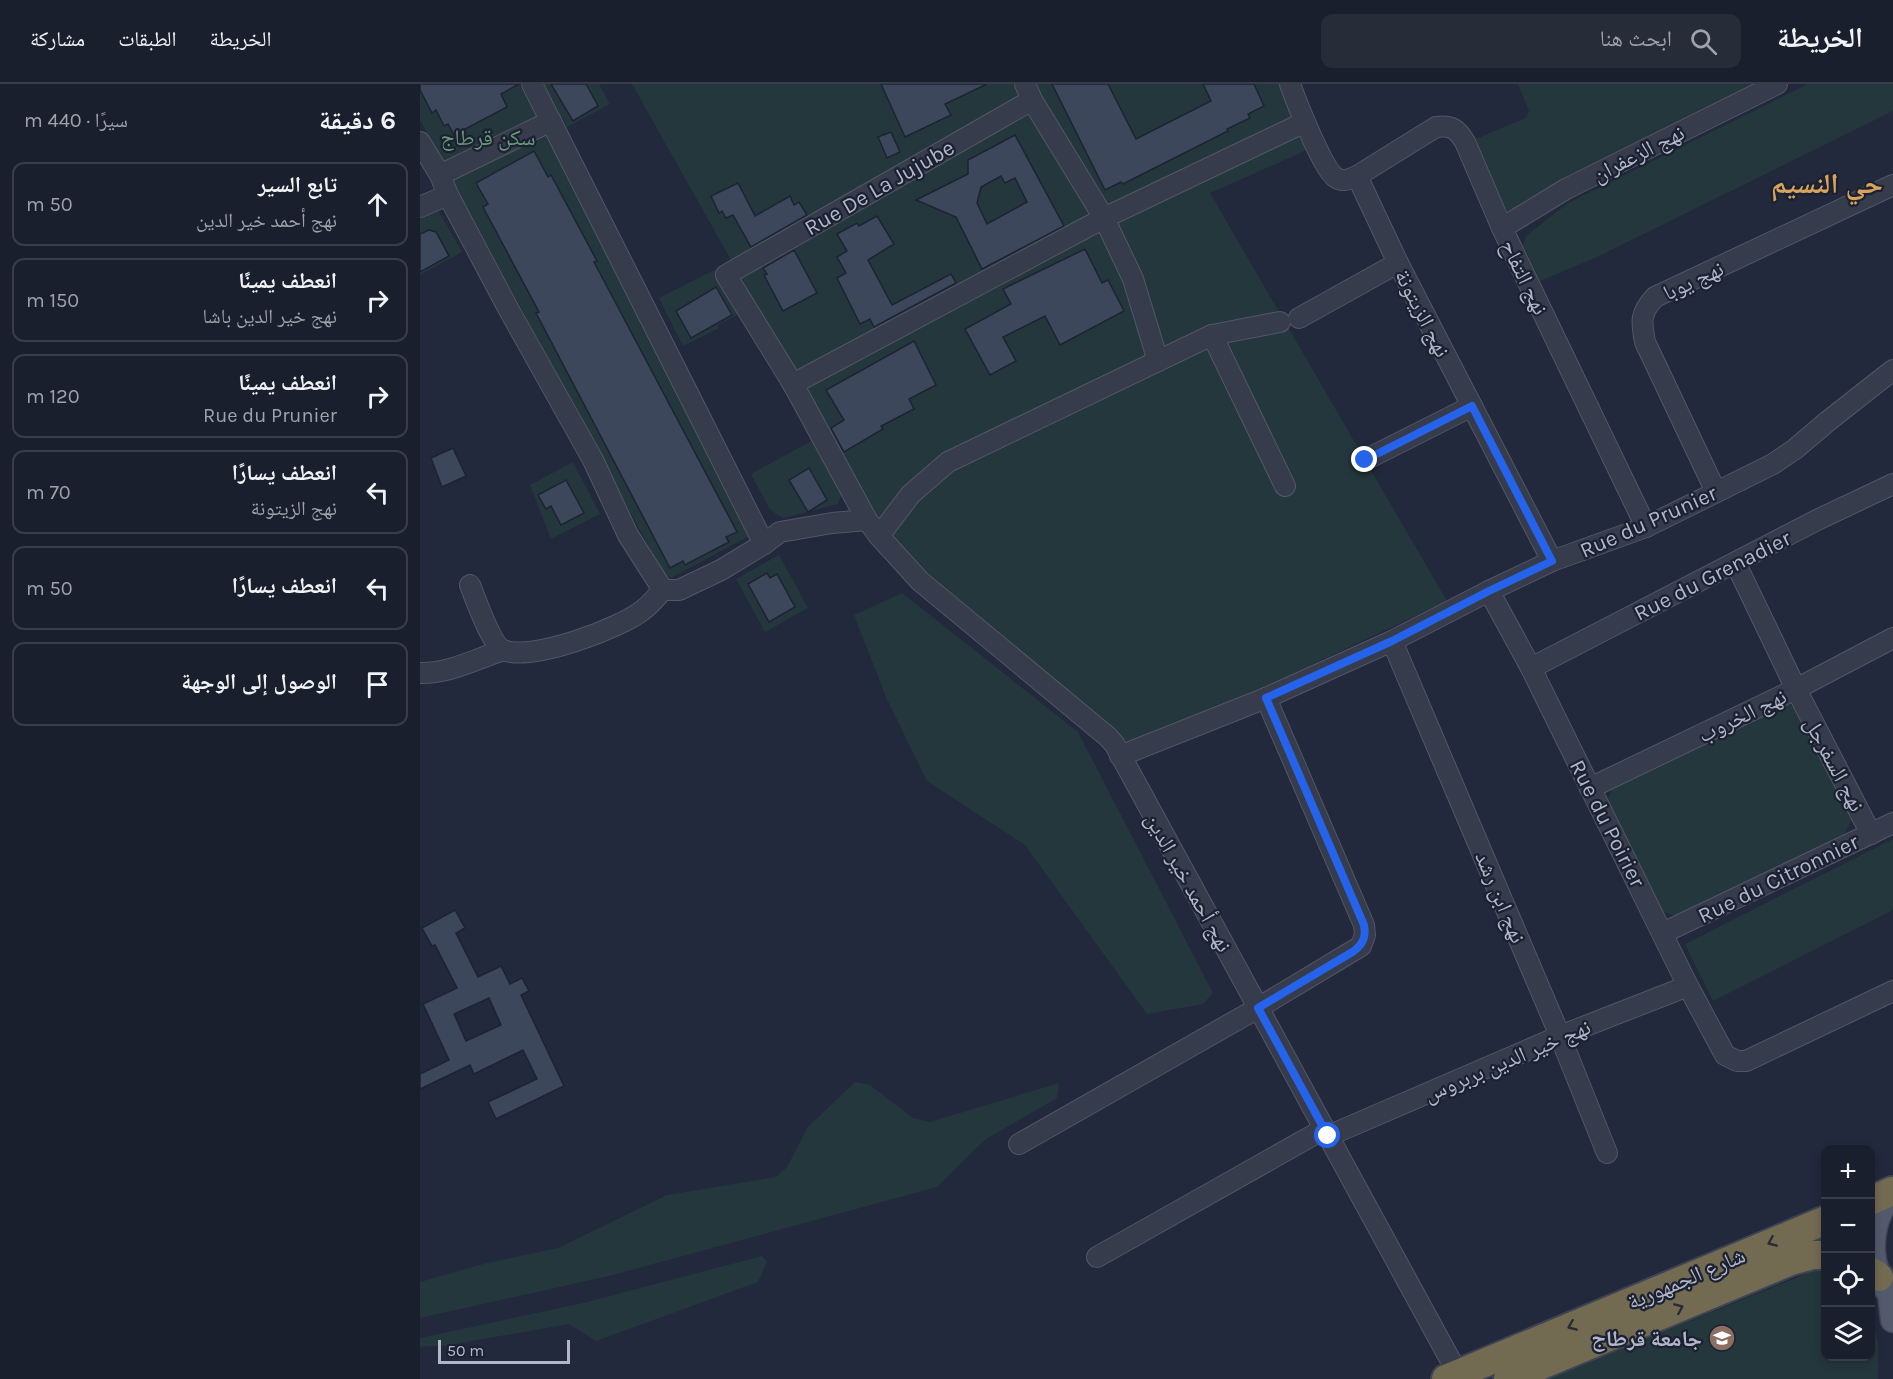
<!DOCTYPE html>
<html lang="ar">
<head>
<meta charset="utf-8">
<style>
  body { margin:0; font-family:Karla,"Noto Naskh Arabic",sans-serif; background:#272c39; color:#f1f3f6; direction:rtl }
  .controls { position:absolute; right:18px; bottom:18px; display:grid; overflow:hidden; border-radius:12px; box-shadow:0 3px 9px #0003 }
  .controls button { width:54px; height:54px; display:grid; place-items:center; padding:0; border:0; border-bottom:2px solid #383d49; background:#1a1f2d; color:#f1f3f6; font:30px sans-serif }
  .scale { position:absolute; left:18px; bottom:15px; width:132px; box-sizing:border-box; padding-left:6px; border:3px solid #b1b7c8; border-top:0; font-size:16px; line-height:21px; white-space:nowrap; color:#b1b7c8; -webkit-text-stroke:4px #1b2131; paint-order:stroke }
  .stop { position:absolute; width:18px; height:18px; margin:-14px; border:4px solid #2563eb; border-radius:50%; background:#fff }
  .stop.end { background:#2563eb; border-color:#fff; box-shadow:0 2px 6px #0008 }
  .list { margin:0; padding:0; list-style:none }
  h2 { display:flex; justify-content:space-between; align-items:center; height:78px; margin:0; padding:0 24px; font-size:26px }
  h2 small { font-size:20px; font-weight:400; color:#9fa2aa }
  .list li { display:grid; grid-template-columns:39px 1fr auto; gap:18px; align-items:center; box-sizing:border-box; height:84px; margin:0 12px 12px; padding:0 12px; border:2px solid #383d49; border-radius:12px }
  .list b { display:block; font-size:22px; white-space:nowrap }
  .list p { margin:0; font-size:20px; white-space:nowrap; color:#9fa2aa }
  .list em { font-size:20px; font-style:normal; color:#9fa2aa }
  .icon { flex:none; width:33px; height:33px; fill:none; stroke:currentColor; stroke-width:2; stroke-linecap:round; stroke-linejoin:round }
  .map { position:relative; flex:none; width:1473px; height:1295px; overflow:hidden; direction:ltr }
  header { display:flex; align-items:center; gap:36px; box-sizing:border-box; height:84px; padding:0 30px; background:#1a1f2d; border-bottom:2px solid #383d49 }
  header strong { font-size:28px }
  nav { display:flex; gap:33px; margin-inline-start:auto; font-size:21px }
  .search { width:420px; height:54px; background:#272c39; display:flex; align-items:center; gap:15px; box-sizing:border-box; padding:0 21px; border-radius:12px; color:#9fa2aa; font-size:22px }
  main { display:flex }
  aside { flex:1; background:#1a1f2d }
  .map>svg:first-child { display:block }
  .green { fill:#24373d }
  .building { fill:#3d475b; stroke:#1d2333; stroke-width:1.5; fill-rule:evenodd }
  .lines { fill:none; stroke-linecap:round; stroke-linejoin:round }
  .minor-casing { stroke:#515767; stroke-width:22 }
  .major-casing { stroke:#3f4555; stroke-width:27 }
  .highway-casing { stroke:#3e4454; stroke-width:32 }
  .minor { stroke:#363c4c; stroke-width:20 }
  .major { stroke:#535a6c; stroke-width:24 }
  .highway { stroke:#736a52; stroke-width:28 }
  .oneway { stroke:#282c36 }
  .route { stroke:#2563eb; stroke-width:8 }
  .labels { text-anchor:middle; stroke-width:4.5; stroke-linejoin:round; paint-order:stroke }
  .park-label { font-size:22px; fill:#679a7a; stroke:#1b2131 }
  .street-label { font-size:22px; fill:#b1b7c8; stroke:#1b2131 }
  .poi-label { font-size:22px; font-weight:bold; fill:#b1b7c8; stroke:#1b2131; text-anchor:end }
  .district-label { font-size:28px; font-weight:bold; fill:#d8a35c; stroke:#1b2131 }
</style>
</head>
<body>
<header>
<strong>الخريطة</strong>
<div class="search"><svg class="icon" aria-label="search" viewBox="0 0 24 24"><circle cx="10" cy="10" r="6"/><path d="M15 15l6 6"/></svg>ابحث هنا</div>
<nav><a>الخريطة</a><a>الطبقات</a><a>مشاركة</a></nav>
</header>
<main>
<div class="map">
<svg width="1473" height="1295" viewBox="0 0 1473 1295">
  <rect width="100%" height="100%" fill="#22293c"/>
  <g class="green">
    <path d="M0 0H99L335 444 329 452 251 494 243 489 0 36Z"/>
    <path d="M124 0H179L190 20 147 43Z"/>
    <path d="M212 0H860L887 66 790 109 1027 517 842 604 708 658 506 487 461 437 424 377Z"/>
    <path d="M1098 0H1340L1092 136 1051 57 1106 34 1109 27Z"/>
    <path d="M1388 0H1473V27L1175 174 1120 197 1103 161 1106 152 1148 119Z"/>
    <path d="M17 124 42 168 0 191V134Z"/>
    <path d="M298 184 321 229 298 241 299 244 263 262 239 214Z"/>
    <path d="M395 355 422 409 418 420 363 434 350 426 331 390Z"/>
    <path d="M153 378 180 430 131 455 110 401Z"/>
    <path d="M359 471 388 524 345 548 316 495Z"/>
    <path d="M482 509 658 648 793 909 783 920 727 930 605 761 507 697 466 613 434 531Z"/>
    <path d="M1365 619 1378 624 1432 735 1424 751 1258 833 1241 827 1187 719 1193 701Z"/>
    <path d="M1473 755V826L1293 917 1265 860Z"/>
    <path d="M435 998 450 1001 493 1034 510 1038 639 999 637 1014 566 1055 517 1103 189 1192 0 1234V1198L67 1179 138 1164 247 1111 356 1093 367 1083 387 1044Z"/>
    <path d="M342 1172 347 1178 338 1198 176 1257 149 1240 29 1261 0 1263V1254L163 1219Z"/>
    <path d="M1393 1187H1405L1406 1272H1450L1451 1229 1458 1259V1295H1127Z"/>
  </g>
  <g class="building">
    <path d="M0 0H99L81 10 87 23 34 51 28 40 24 42 16 26 12 29 0 6Z"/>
    <path d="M131 0H166L178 22 153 37Z"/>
    <path d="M461 0H567L525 20 531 31 485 53Z"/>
    <path d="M632 0H688L716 55 791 17 783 0H834L844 22 828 30 830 34 807 45 808 47 703 100 701 98 685 106Z"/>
    <path d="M471 48 480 68 467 74 458 53Z"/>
    <path d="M595 51 644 142 562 185 536 133 496 116 548 90V76ZM581 92 585 99 595 94 607 118 567 140 557 119 561 103Z"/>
    <path d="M114 67 128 93 131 91 177 177 174 178 317 448 306 453 309 458 265 481 263 477 250 484 116 229 119 228 63 123 68 120 56 99Z"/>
    <path d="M318 99 335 132 370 112 374 121 379 118 387 131 331 163 313 131 306 134 302 127 299 129 291 112Z"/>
    <path d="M457 132 474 160 448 176 472 221 531 190 536 199 454 243 450 235 440 240 417 194 426 189 417 173 427 167 417 150 437 139 439 142Z"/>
    <path d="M9 146 16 148 29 172 0 188V150Z"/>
    <path d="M665 165 682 199 688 196 704 227 640 261 625 232 583 253 596 277 570 291 545 245 591 220 583 205Z"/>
    <path d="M374 166 397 209 363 227 344 191 347 190 343 184Z"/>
    <path d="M296 203 312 231 271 254 256 227Z"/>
    <path d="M494 257 516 301 489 315 494 325 461 342 463 345 424 368 411 344 424 336 406 306Z"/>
    <path d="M33 364 46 392 22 403 11 374Z"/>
    <path d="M389 384 407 416 388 428 369 396Z"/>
    <path d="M146 396 164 429 141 441 131 422 126 425 118 411Z"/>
    <path d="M347 489 350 494 357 490 375 523 349 538 328 500Z"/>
    <path d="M35 826 45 844 36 849 58 893 81 882 90 900 102 894 109 907 101 911 144 1002 76 1035 68 1018 117 995 103 966 54 990 50 981 0 1005V990L29 976 3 920 37 904 15 861 12 862 2 844ZM69 914 81 941 46 957 34 930Z"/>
  </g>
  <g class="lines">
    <defs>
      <g id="minor">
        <path d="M112 0 344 460"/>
        <path d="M605 0 612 16 684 134 713 195 738 277"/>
        <path d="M870 0C876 17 903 85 915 93 922 99 930 95 937 92L978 179 1132 477"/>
        <path d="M612 16 306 191 373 300 447 436 459 452 500 497 688 653 695 661 1038 1290"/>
        <path d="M0 58 20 91 28 111 89 226 173 376 208 451 243 506H259L301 486 344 460 360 448 412 439 447 436"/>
        <path d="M20 91 131 37"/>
        <path d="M937 92 1016 43C1032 41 1037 45 1045 58L1082 144 1226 443"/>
        <path d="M0 123 28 111"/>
        <path d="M1082 144 1146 105 1357 0"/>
        <path d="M879 234 978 179"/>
        <path d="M792 251 865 402"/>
        <path d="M373 300 684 134 885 38"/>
        <path d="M945 376 1052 322"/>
        <path d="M1296 408 1225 258C1221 237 1220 229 1235 213L1473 101"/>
        <path d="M459 452 491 410 528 378 792 251 860 238"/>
        <path d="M1316 480 1376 605 1451 750"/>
        <path d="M50 501C55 514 72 561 83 566 111 578 201 544 223 526 231 520 237 512 243 506"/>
        <path d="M1069 507 1111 584 1268 902 1305 971 1317 977H1326L1473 907"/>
        <path d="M972 557 1140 952 1187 1069"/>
        <path d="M1111 584 1397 436 1473 400"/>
        <path d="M0 589C27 590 57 575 83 566"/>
        <path d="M700 672 846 614 972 557 1069 507 1132 477 1226 443 1353 380 1375 365 1408 337 1473 286"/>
        <path d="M1170 704 1376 605 1473 554"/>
        <path d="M1243 849 1473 739"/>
        <path d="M908 1052 1140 952 1268 902"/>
        <path d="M599 1060 838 924 941 862 945 851 944 841 846 614"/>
        <path d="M677 1173 904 1045"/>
      </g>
      <g id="major">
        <path d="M1473 1107C1448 1138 1444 1183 1473 1213"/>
        <path d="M1470 1210 1473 1236"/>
      </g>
      <g id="highway">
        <path d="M1450 1117 1472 1107"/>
        <path d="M1450 1187 1459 1193"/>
        <path d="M1026 1295 1406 1136"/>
        <path d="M1088 1295 1371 1177 1393 1171H1406"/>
      </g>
    </defs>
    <use href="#minor" class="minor-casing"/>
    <use href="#major" class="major-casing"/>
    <use href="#highway" class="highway-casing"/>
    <use href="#minor" class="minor"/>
    <use href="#major" class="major"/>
    <use href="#highway" class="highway"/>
  </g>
  <defs><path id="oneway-chevron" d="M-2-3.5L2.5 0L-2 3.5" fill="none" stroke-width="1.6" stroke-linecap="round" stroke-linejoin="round" transform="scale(1.5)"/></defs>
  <g class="oneway">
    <use href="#oneway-chevron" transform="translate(1352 1158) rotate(157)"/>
    <use href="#oneway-chevron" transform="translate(1259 1224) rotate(-23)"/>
    <use href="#oneway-chevron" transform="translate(1152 1242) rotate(157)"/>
  </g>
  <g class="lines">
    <path class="route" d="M908 1052 838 924 934 867C944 859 946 852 944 841L846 614 972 557 1069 507 1132 477 1052 322 945 376"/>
  </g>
  <defs>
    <symbol id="university-disc" viewBox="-11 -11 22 22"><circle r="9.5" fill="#8d6e63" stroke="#1b2131"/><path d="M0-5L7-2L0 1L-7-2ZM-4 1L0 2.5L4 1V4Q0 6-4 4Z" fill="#fff"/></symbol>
  </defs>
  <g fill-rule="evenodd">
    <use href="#university-disc" x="1287" y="1239" width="30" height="30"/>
  </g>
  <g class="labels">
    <g class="park-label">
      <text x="68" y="61">سكن قرطاج</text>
    </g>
    <g class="street-label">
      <text transform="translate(1218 69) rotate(-27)" y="8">نهج الزعفران</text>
      <text transform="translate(459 103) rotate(-30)" y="8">Rue De La Jujube</text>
      <text transform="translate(1105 193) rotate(64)" y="8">نهج التفاح</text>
      <text transform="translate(1273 196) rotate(-25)" y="8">نهج يوبا</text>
      <text transform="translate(1003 229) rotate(63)" y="8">نهج الزيتونة</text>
      <text transform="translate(1228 437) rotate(-24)" y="8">Rue du Prunier</text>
      <text transform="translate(1292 491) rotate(-27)" y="8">Rue du Grenadier</text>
      <text transform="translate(1322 631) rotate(-26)" y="8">نهج الخروب</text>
      <text transform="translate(1415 680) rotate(62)" y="8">نهج السفرجل</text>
      <text transform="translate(1188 739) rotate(63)" y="8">Rue du Poirier</text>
      <text transform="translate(1358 794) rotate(-26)" y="8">Rue du Citronnier</text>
      <text transform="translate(769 798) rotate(61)" y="8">نهج أحمد خير الدين</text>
      <text transform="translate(1081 813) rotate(67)" y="8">نهج ابن رشد</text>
      <text transform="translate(1087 976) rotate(-23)" y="8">نهج خير الدين بربروس</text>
      <text transform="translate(1266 1194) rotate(-23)" y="8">شارع الجمهورية</text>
    </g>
    <g class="poi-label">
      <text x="1282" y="1262">جامعة قرطاج</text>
    </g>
    <g class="district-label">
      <text x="1407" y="109">حي النسيم</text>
    </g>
  </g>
</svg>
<div class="controls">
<button>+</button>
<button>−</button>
<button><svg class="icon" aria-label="locate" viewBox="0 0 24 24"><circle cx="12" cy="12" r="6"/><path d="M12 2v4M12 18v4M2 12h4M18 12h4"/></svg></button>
<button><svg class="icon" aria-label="layers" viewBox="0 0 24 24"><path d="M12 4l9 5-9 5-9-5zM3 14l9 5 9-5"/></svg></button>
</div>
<div class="scale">50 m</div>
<div class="stop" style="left:908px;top:1052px"></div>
<div class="stop end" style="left:945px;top:376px"></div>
</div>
<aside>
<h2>6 دقيقة<small>سيرًا · 440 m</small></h2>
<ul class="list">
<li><svg class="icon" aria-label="ahead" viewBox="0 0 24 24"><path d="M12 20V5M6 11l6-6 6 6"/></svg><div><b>تابع السير</b><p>نهج أحمد خير الدين</p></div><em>50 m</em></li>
<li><svg class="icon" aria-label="right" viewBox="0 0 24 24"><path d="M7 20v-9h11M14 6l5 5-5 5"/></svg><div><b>انعطف يمينًا</b><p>نهج خير الدين باشا</p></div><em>150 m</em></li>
<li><svg class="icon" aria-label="right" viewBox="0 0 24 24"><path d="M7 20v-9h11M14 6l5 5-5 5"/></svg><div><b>انعطف يمينًا</b><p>Rue du Prunier</p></div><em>120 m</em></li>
<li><svg class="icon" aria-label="left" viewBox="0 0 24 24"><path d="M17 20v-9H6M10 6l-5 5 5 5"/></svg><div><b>انعطف يسارًا</b><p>نهج الزيتونة</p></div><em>70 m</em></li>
<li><svg class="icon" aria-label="left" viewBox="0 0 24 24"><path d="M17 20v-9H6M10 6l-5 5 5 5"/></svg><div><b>انعطف يسارًا</b></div><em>50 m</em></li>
<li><svg class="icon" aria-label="arrive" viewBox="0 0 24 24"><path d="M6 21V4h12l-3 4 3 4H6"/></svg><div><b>الوصول إلى الوجهة</b></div></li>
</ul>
</aside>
</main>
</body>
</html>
